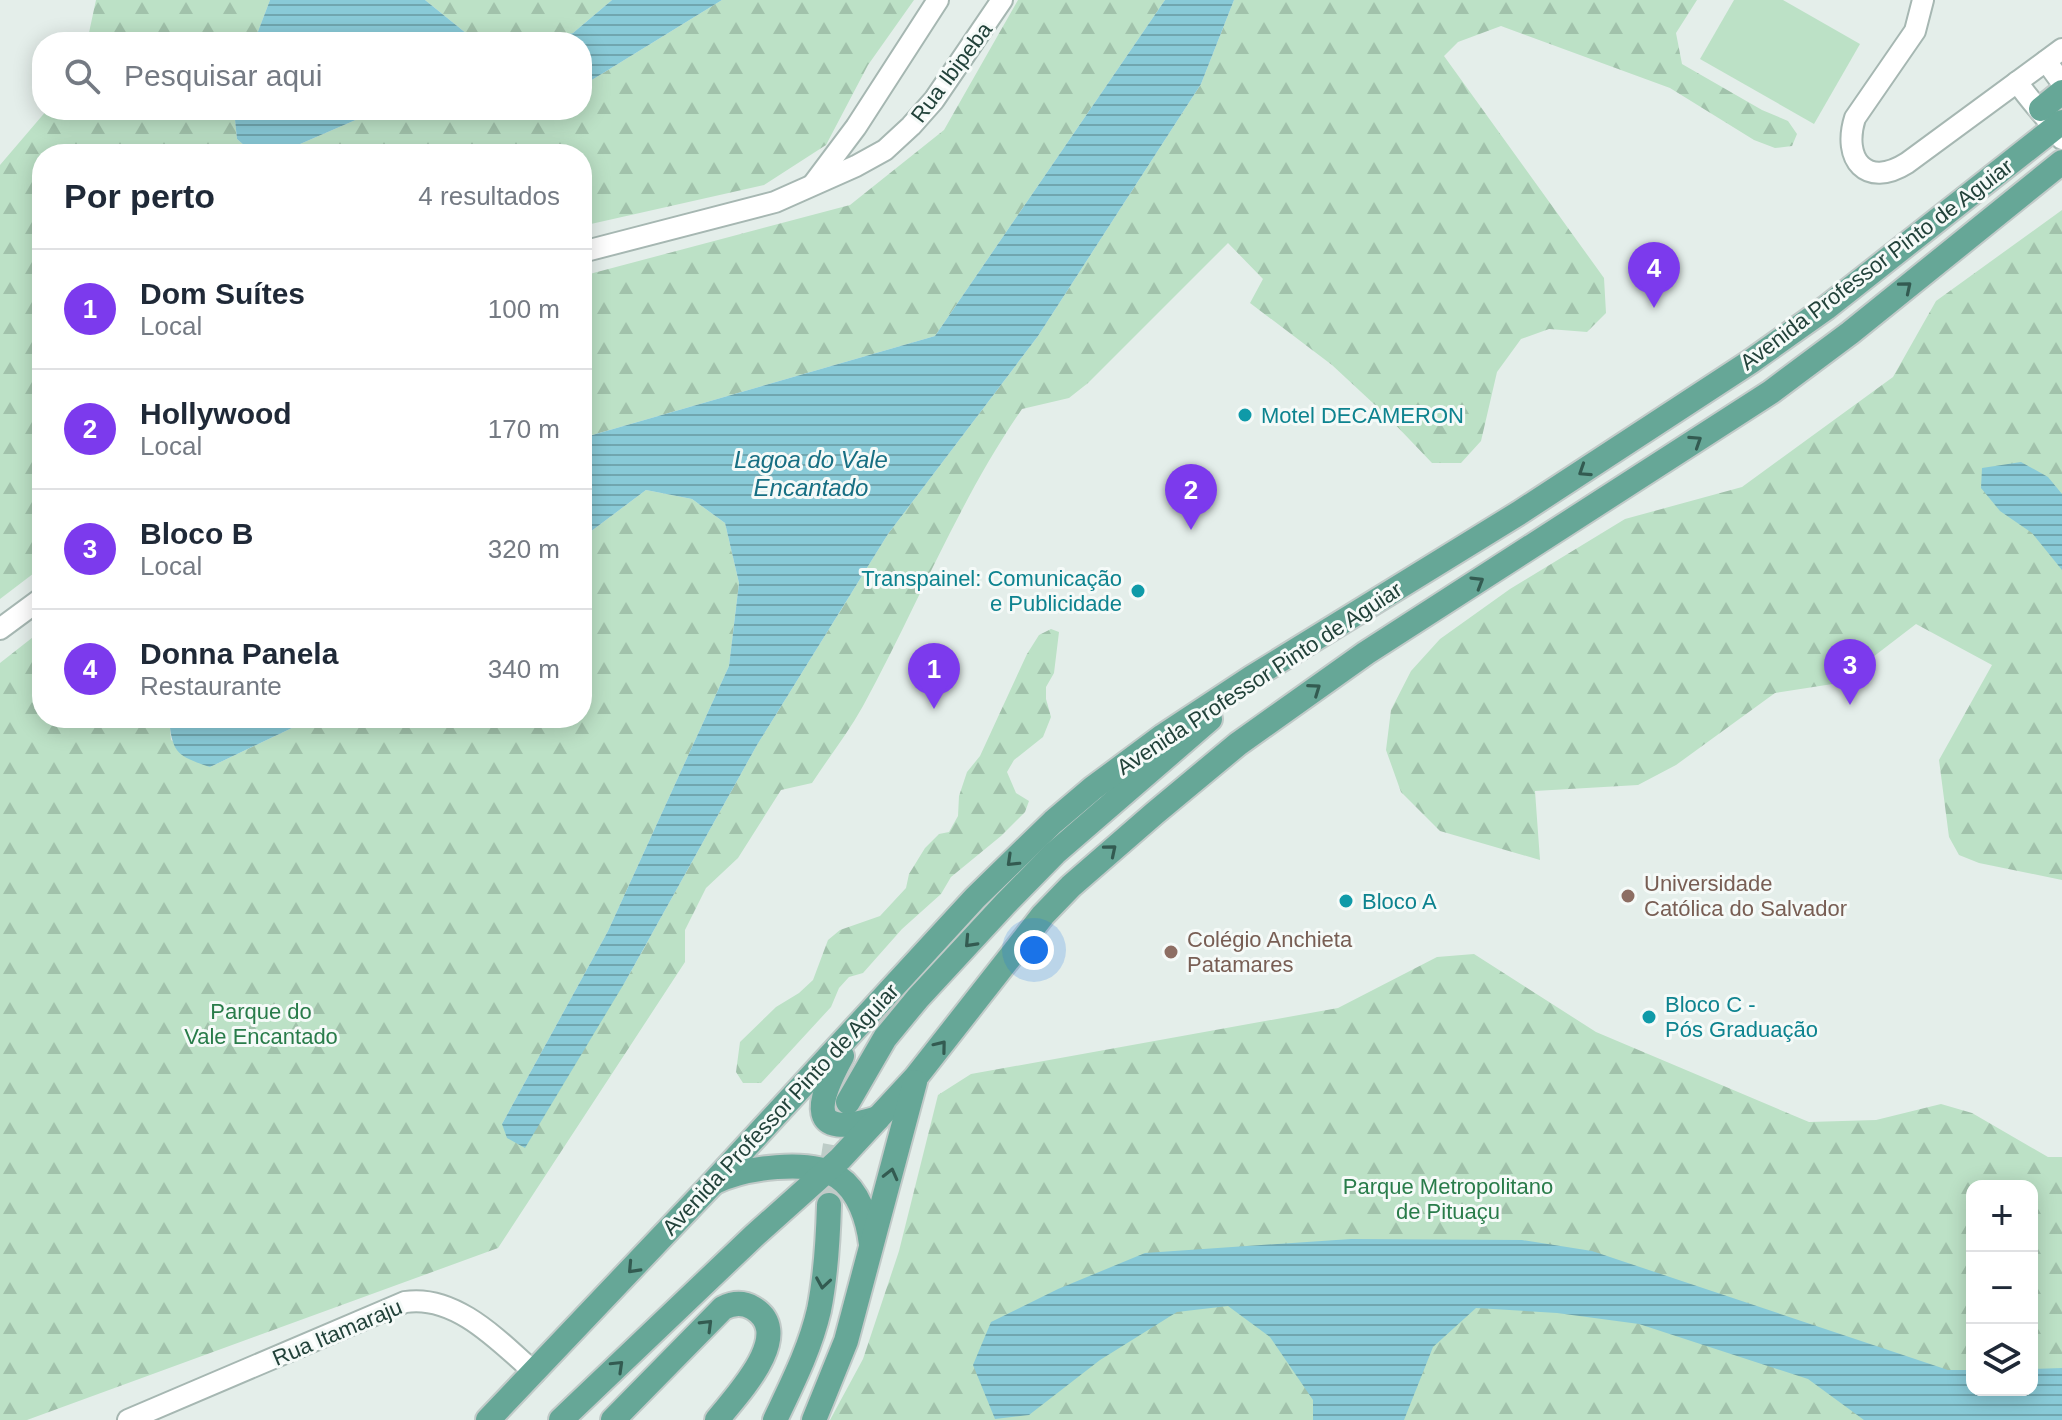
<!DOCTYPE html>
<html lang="pt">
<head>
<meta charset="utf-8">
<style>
  body { margin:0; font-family:Arial,sans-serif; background:#f6f6f7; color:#1f2937 }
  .controls { position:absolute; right:24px; bottom:24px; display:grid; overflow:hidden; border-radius:16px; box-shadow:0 4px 20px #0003 }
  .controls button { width:72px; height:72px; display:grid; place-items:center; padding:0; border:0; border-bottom:2px solid #e0e1e3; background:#fff; color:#1f2937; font:40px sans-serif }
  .you { position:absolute; left:1034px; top:950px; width:28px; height:28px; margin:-20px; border:6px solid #fff; border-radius:50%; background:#1a73e8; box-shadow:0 0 0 12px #1a73e833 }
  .badge { display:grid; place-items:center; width:52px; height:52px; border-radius:50%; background:#7c3aed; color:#fff; font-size:26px; font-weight:700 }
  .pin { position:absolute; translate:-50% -66px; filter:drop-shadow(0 2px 4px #0008) }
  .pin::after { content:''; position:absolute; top:42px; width:28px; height:24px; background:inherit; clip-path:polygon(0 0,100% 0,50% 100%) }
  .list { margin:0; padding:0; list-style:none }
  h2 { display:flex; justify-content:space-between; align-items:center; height:104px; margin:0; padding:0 32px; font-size:34px }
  h2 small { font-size:26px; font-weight:400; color:#747a83 }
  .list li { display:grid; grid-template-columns:52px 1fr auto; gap:24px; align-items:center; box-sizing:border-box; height:120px; padding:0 32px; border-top:2px solid #e0e1e3 }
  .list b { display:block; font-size:30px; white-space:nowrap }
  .list p { margin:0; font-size:26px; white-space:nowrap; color:#747a83 }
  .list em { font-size:26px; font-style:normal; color:#747a83 }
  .icon { flex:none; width:44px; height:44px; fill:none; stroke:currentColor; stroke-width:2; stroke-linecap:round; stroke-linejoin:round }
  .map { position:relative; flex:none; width:2062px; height:1420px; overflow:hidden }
  .search { position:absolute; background:#fff; box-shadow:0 4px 20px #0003; left:32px; top:32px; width:560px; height:88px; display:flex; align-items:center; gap:20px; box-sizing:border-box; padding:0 28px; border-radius:32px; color:#747a83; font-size:30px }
  .panel { position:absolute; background:#fff; box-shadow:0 4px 20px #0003; left:32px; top:144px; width:560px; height:584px; border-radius:32px }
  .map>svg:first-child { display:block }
  .forest { fill:url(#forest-firs); fill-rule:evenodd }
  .pitch { fill:#bce1c6 }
  .water { fill:url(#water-rules) }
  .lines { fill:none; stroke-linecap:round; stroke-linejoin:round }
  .major-tunnel { stroke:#bdccc7; stroke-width:24; stroke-dasharray:24 12; stroke-linecap:butt }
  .minor-casing { stroke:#a6b7b2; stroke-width:24 }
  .major-casing { stroke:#c1cac8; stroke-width:28 }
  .minor { stroke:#fff; stroke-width:20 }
  .major { stroke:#66a797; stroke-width:24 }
  .oneway { stroke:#335b51 }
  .culture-dot { fill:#0f9aa8; stroke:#f5faf8; stroke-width:3 }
  .education-dot { fill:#8d6e63; stroke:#f5faf8; stroke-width:3 }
  .labels { text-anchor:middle; stroke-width:6; stroke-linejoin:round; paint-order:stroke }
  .street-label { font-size:22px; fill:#22423a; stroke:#f5faf8 }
  .culture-label { font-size:22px; fill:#0d838f; stroke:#f5faf8; text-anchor:start }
  .education-label { font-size:22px; fill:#785e54; stroke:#f5faf8; text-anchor:start }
  .park-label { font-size:22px; fill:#297c4a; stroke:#f5faf8 }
  .water-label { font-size:24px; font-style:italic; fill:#176f83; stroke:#f5faf8 }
</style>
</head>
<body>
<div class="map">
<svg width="2062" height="1420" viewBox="0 0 2062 1420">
  <defs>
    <pattern id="forest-firs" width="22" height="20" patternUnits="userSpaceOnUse" patternTransform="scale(2)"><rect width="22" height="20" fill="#bce1c6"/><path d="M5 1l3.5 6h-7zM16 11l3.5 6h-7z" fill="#a1c2ab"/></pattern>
    <pattern id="water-rules" width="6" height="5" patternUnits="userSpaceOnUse" patternTransform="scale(2)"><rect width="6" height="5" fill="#89cad7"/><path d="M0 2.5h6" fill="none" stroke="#70a6af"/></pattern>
  </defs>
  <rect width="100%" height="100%" fill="#e4eeea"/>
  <g class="forest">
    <path d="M96 0H270L254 42H87Z"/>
    <path d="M425 0H612L573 33 537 42H477Z"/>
    <path d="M722 0H914L868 65 826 145 764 185 582 226V154H277L374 112 582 110V86Z"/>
    <path d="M1018 0H1165L935 336 582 438V276L850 205 944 130Z"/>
    <path d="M1234 0H1697L1676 33 1682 64 1762 110 1788 121 1797 134 1792 146 1775 148 1754 140 1670 88 1501 26 1458 42 1444 56 1604 278 1606 313 1587 332 1549 329 1521 339 1497 372 1481 441 1461 463H1432L1388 417 1332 365 1250 303 1263 279 1228 243 1088 383 1069 398 1022 409C958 502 917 607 863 706 848 733 829 757 812 783L781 790 738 858 706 888 685 930V962L498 1248 27 1420H0V663L42 630V718H169L171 740 210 767 313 718H582V538L646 490 692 499 725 523 739 583 729 666 608 931 502 1124 625 982 757 745 888 534 1038 336 1201 84Z"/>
    <path d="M47 110H234L237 139 254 154H42V567L0 599V165Z"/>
    <path d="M2062 210V880L1979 863 1959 855 1949 837 1939 760 1992 665 1916 624 1839 683 1775 693 1676 765 1638 785 1535 791 1540 860 1440 831 1401 792 1386 750 1391 710 1411 671 1440 639 1510 589 1625 519 1742 487 1893 377 1936 301Z"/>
    <path d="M1051 629 1059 632 1054 673 1046 687V699L1051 717 1043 737 1014 760 1007 772 1016 793 1029 801 1025 812 1001 836 951 877 941 894 902 929 863 973 849 977 839 988 831 1007 761 1083H743L736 1072 740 1042 776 1007 799 993 813 980 828 940 840 930 880 916 906 888 909 874 925 848 939 834 949 832 958 816 959 796 967 772 980 756 1027 654 1039 635Z"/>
    <path d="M1474 954 1596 1032 1809 1122 1876 1120 1941 1104 1972 1113 2048 1157H2062V1420H830L863 1359 899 1251 938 1095 971 1074 1338 1008 1437 957ZM1972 1186H2032V1390H1972Z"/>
  </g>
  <path class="pitch" d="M1734 0H1783L1860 44 1814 124 1700 59Z"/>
  <g class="water">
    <path d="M270 0H425L477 42H254Z"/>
    <path d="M612 0H722L582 86V42H537L573 33Z"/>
    <path d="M1165 0H1234L1201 84 1038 336 888 534 757 745 625 982 525 1148 507 1138 502 1124 608 931 729 666 739 583 725 523 692 499 646 490 582 538V438L935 336Z"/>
    <path d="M234 110H400L374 112 277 154H254L237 139Z"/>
    <path d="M2021 462 2048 477 2062 494V570L2032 533 2000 511 1981 488 1982 468Z"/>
    <path d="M169 718H313L210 767C178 756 172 754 169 718Z"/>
    <path d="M1351 1239 1522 1240 1592 1251 1948 1370H1972V1390H2032V1369L2062 1368V1420H1864L1808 1379 1639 1324 1557 1313 1476 1308 1433 1347 1404 1420H1313V1400L1270 1337 1228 1306 1177 1312 1100 1360 1029 1415 995 1419 973 1365 991 1322 1058 1289 1145 1253Z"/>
  </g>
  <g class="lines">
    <path class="major-tunnel" d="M829 1205C831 1171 833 1136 847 1104"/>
    <defs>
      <g id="minor">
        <path d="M1923 0 1915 31 1855 118C1842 159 1866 189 1907 163L2062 49"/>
        <path d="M2046 61 2062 83"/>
        <path d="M2017 82C2031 102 2048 119 2062 139"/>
        <path d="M814 183 856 127 938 0"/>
        <path d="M582 252 775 202 856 166 885 150 911 126 934 100 1002 0"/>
        <path d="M0 629 42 598"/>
        <path d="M128 1420 405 1302C456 1294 500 1342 535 1373"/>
      </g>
      <g id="major">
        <path d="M2041 109 2062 92"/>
        <path d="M842 1056C817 1102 805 1141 878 1118"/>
        <path d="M848 1102 885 1038 918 998 1005 904 1055 853 1210 719"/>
        <path d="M715 1182C744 1168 809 1158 838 1177 859 1191 868 1220 871 1244"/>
        <path d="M488 1420 713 1183 975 898 1053 822 1093 788 1163 736 1251 678 1519 513 1750 362 1826 308 2062 122"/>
        <path d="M561 1420 755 1235 840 1159 916 1077 1043 915 1071 886 1155 813 1238 744 1366 653 1771 392 1850 333 2062 162"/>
        <path d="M613 1420 723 1308C733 1303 743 1302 753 1308 797 1334 735 1397 717 1420"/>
        <path d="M775 1420C792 1384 810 1349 819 1310 826 1275 828 1240 829 1205"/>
        <path d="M814 1420 846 1341 915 1082"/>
      </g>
    </defs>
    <use href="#minor" class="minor-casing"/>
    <use href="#major" class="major-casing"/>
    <use href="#minor" class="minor"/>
    <use href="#major" class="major"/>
  </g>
  <defs><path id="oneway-chevron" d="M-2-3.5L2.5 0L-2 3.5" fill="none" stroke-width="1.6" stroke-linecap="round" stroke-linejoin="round" transform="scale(2)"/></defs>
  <g class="oneway">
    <use href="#oneway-chevron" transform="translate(1906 287) rotate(-40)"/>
    <use href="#oneway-chevron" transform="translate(1696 441) rotate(-33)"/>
    <use href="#oneway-chevron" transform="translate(1584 471) rotate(147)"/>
    <use href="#oneway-chevron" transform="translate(1478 582) rotate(-31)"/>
    <use href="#oneway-chevron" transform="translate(1315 689) rotate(-35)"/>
    <use href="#oneway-chevron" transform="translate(1111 850) rotate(-40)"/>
    <use href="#oneway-chevron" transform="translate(1012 861) rotate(136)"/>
    <use href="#oneway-chevron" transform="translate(970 942) rotate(133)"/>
    <use href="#oneway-chevron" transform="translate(941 1046) rotate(-51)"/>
    <use href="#oneway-chevron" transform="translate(891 1174) rotate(-76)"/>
    <use href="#oneway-chevron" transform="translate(633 1268) rotate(133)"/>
    <use href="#oneway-chevron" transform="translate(823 1283) rotate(99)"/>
    <use href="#oneway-chevron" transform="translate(707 1325) rotate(-45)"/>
    <use href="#oneway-chevron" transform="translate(618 1366) rotate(-44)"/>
  </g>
  <g class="culture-dot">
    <circle cx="1245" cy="415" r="8"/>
    <circle cx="1138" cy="591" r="8"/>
    <circle cx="1346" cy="901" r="8"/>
    <circle cx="1649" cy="1017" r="8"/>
  </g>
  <g class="education-dot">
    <circle cx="1628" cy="896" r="8"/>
    <circle cx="1171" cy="952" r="8"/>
  </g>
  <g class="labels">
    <g class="street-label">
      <text transform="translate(951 72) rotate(-53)" y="8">Rua Ibipeba</text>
      <text transform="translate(1876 264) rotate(-37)" y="8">Avenida Professor Pinto de Aguiar</text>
      <text transform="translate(1259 678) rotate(-33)" y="8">Avenida Professor Pinto de Aguiar</text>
      <text transform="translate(780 1109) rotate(-47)" y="8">Avenida Professor Pinto de Aguiar</text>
      <text transform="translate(337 1332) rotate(-23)" y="8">Rua Itamaraju</text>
    </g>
    <g class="culture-label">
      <text x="1261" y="423">Motel DECAMERON</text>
      <text x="1122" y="586" text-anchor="end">Transpainel: Comunicação<tspan x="1122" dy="25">e Publicidade</tspan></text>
      <text x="1362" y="909">Bloco A</text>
      <text x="1665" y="1012">Bloco C -<tspan x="1665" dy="25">Pós Graduação</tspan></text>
    </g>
    <g class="education-label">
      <text x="1644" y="891">Universidade<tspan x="1644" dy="25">Católica do Salvador</tspan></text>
      <text x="1187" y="947">Colégio Anchieta<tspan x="1187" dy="25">Patamares</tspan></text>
    </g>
    <g class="park-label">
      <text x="261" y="1019">Parque do<tspan x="261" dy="25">Vale Encantado</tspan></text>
      <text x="1448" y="1194">Parque Metropolitano<tspan x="1448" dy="25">de Pituaçu</tspan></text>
    </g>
    <g class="water-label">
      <text x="811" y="468">Lagoa do Vale<tspan x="811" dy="28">Encantado</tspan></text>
    </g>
  </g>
</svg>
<div class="controls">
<button>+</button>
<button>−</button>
<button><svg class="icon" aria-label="layers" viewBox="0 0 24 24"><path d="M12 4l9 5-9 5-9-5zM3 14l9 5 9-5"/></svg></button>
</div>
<div class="you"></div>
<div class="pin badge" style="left:934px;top:709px">1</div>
<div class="pin badge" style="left:1191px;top:530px">2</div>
<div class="pin badge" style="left:1850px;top:705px">3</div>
<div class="pin badge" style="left:1654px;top:308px">4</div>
<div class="search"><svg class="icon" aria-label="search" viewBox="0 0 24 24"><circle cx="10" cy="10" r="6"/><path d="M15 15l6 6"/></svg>Pesquisar aqui</div>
<section class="panel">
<h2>Por perto<small>4 resultados</small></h2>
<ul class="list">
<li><span class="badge">1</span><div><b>Dom Suítes</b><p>Local</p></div><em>100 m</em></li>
<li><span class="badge">2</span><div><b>Hollywood</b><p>Local</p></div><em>170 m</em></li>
<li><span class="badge">3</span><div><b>Bloco B</b><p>Local</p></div><em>320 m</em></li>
<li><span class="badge">4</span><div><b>Donna Panela</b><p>Restaurante</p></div><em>340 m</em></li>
</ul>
</section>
</div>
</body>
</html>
